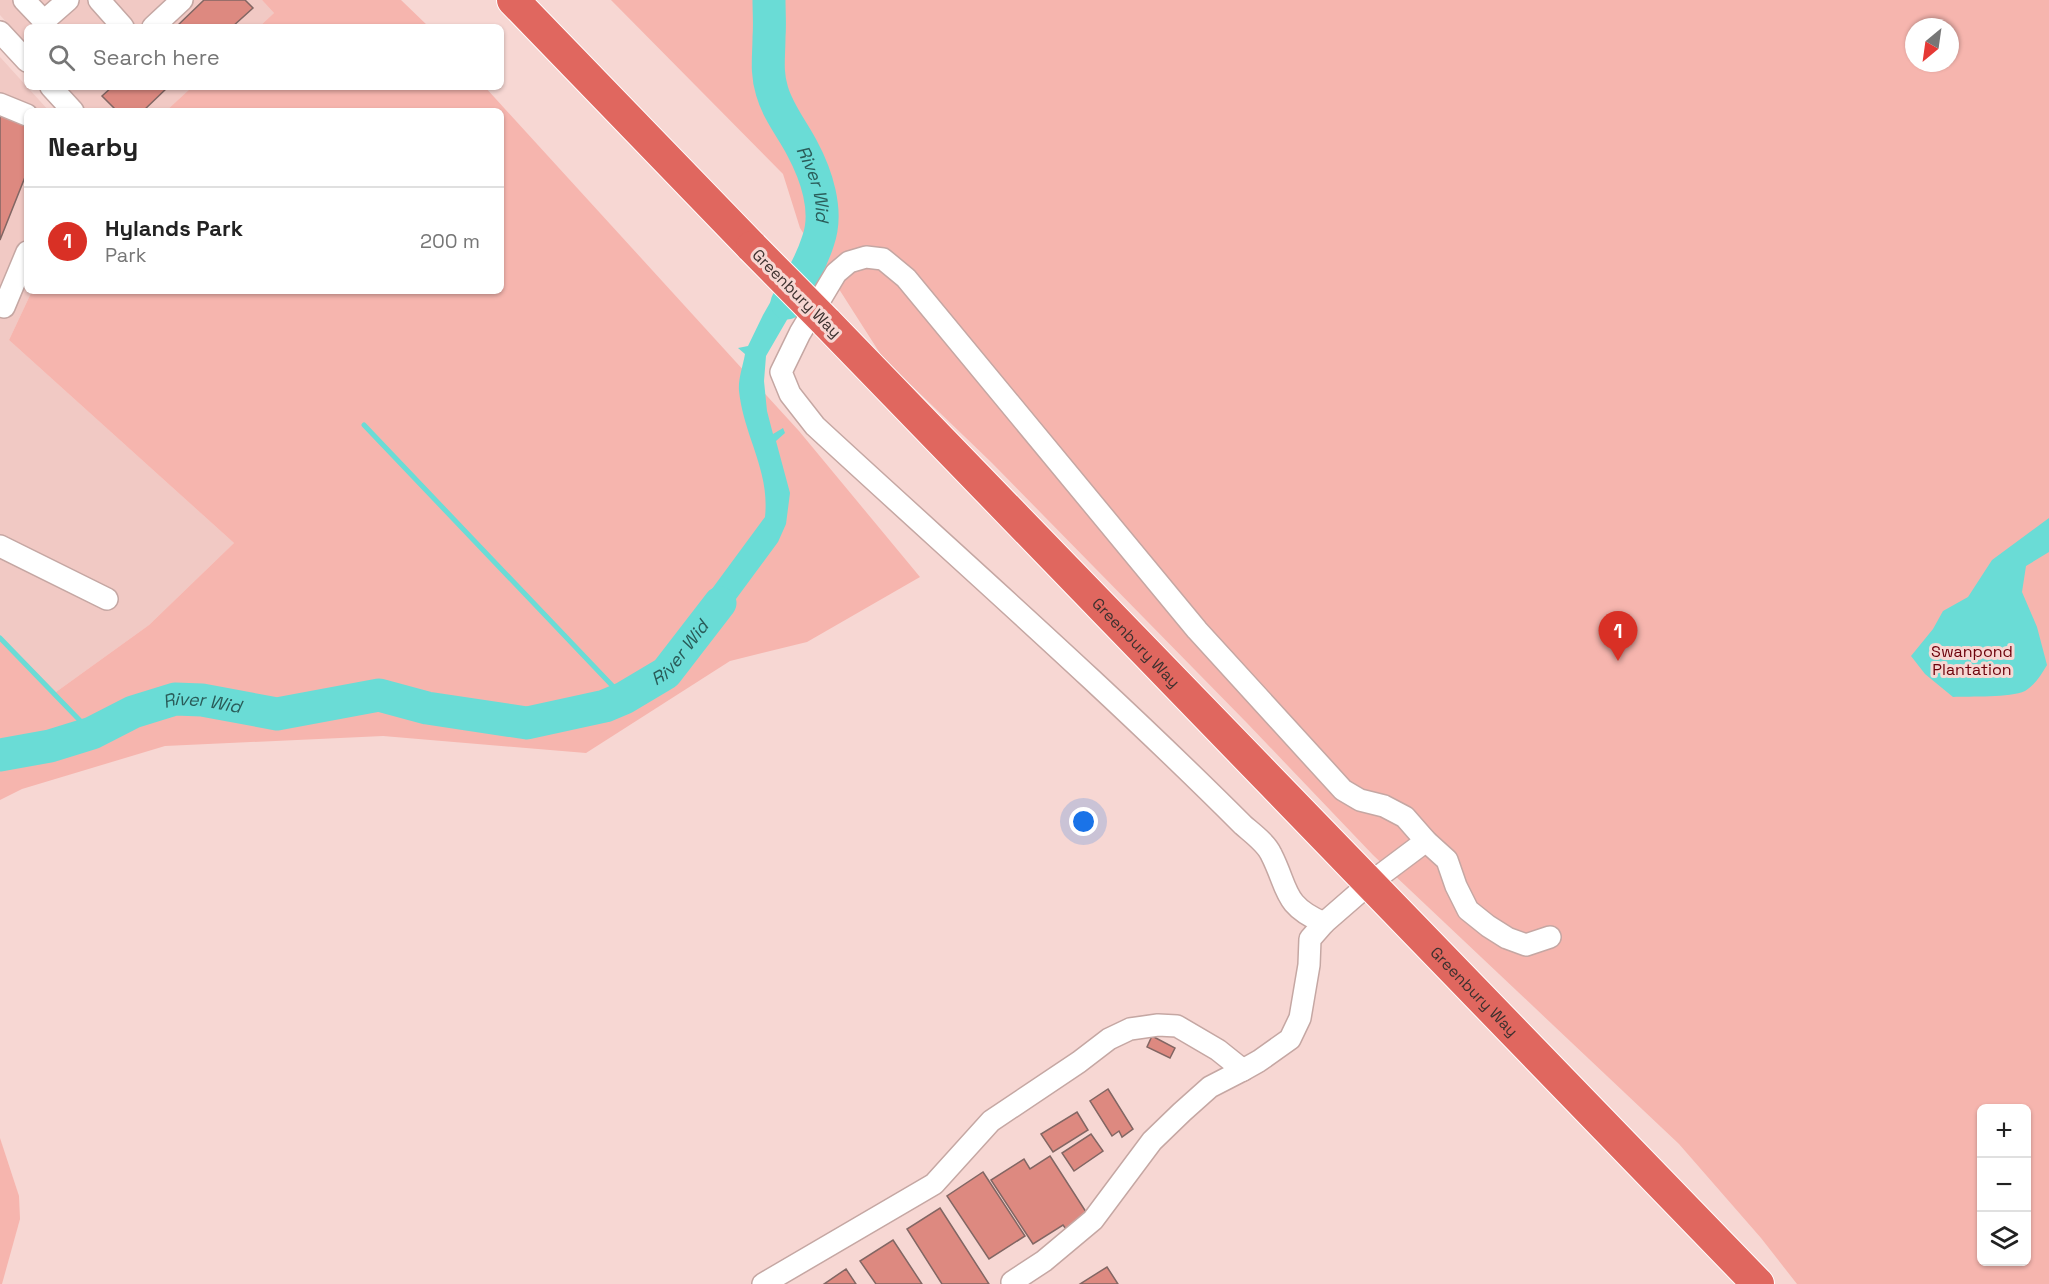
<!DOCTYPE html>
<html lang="en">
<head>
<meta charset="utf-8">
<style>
  body { margin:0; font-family:"Space Grotesk",sans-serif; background:#f2f2f2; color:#222 }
  .controls { position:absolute; right:18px; bottom:18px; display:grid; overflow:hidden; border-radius:9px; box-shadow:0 2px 4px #0004 }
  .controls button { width:54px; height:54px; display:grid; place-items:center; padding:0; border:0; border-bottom:2px solid #e0e0e0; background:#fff; color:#222; font:30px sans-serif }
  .compass { position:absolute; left:1905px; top:18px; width:54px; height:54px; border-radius:50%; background:#fff; box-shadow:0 2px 4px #0004; rotate:209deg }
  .you { position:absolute; left:1084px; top:822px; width:21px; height:21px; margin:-15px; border:4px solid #fff; border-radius:50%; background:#1a73e8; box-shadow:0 0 0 9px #1a73e833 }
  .badge { display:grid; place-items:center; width:39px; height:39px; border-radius:50%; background:#d93025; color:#fff; font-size:20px; font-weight:700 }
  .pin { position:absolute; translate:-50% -50px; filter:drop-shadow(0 2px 3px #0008) }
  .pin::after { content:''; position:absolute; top:32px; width:21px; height:18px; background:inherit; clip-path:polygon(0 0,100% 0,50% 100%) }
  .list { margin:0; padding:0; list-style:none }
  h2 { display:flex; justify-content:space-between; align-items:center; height:78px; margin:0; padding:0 24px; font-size:26px }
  h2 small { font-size:20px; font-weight:400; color:#767676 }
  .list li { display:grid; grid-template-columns:39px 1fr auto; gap:18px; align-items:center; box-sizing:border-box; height:108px; padding:0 24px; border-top:2px solid #e0e0e0 }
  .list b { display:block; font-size:22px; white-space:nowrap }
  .list p { margin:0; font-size:20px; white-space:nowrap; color:#767676 }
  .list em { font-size:20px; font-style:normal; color:#767676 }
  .icon { flex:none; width:33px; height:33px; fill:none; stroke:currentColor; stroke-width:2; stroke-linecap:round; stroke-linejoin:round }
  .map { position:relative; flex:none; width:2049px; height:1284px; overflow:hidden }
  .search { position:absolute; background:#fff; box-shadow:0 2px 4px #0004; left:24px; top:24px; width:480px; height:66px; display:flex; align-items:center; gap:15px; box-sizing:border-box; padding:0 21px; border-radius:9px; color:#767676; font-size:22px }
  .panel { position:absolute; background:#fff; box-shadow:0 2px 4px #0004; left:24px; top:108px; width:480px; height:186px; border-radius:9px }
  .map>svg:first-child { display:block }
  .built { fill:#f1c9c4 }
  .green { fill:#f6b5ae; fill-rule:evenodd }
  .water { fill:#6adcd6 }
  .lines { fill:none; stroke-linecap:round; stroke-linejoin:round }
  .stream { stroke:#6adcd6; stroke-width:5 }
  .river { stroke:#6adcd6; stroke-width:33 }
  .building { fill:#dd8980; stroke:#826663; stroke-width:1.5 }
  .minor-casing { stroke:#c5a7a3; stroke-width:24 }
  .highway-casing { stroke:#fff; stroke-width:34 }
  .minor { stroke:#fff; stroke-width:21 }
  .highway { stroke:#e0675f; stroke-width:32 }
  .highway-bridge-casing { stroke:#fff; stroke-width:34; stroke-linecap:butt }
  .highway-bridge { stroke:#e0675f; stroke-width:32 }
  .labels { text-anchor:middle; stroke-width:6; stroke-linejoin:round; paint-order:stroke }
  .street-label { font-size:16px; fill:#3d312f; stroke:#f7d7d3 }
  .park-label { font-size:16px; fill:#6c020b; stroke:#f7d7d3 }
  .water-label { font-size:18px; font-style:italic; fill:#2a5c59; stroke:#f7d7d3 }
</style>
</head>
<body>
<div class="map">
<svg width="2049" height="1284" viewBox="0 0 2049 1284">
  <rect width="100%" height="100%" fill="#f7d7d3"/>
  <g class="built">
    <path d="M0 0H262L274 13 259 27H27V45L0 15Z"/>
    <path d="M0 57 49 111H27V291H32L9 340 234 543 149 625 56 692 0 635Z"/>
    <path d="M66 87H192L166 111H87Z"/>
  </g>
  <g class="green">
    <path d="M262 0H401L429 27H259L274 13Z"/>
    <path d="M611 0H2049V1284H1797L1761 1238 1679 1144 1373 855 1247 723 992 463 883 358 800 228 783 174ZM1914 27H1950V63H1914ZM1982 1108H2026V1262H1982Z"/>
    <path d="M192 87H485L799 431 920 577 807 642 730 661 586 753 383 736 165 746 22 789 0 800V635L56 692 149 625 234 543 9 340 32 291H501V111H166Z"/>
    <path d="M0 1138 19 1196 20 1219 2 1284H0Z"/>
  </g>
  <g class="water">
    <path d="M799 252 817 268 766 356 764 381 767 411 773 434 783 428 785 433 776 441 790 493 786 524 778 542 702 645 681 631 765 517C770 470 744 437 739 391 738 379 743 366 745 354L738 348 748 346 763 315Z"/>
    <path d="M2049 518V552L2026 566 2022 592 2037 627 2047 665C2041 675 2035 685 2025 691 2010 698 1970 696 1953 697L1925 674 1911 656 1933 629 1943 611 1968 597 1992 560Z"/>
  </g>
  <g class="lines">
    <g class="stream">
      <path d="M364 425 624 698"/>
      <path d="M0 638 92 733"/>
    </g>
    <g class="river">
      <path id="s1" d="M769 0C769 12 770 25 769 37 769 56 766 72 772 91 778 112 792 129 802 148 816 174 829 211 818 241 811 263 799 283 787 303"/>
      <path id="s2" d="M0 755 50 746 92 733 133 712 175 699 202 700 277 714 379 695 427 708 527 723 605 706 624 698 666 673 720 603"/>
    </g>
  </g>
  <g class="building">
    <path d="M204 0H245L253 8 232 27H176Z"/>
    <path d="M112 87H168L143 111H117L102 96Z"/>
    <path d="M0 114 27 125V172L0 240Z"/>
    <path d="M1152 1036 1175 1048 1170 1058 1147 1047Z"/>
    <path d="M1108 1089 1133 1129 1122 1137 1119 1131 1112 1136 1090 1101Z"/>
    <path d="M1077 1112 1088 1130 1053 1152 1041 1134Z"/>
    <path d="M1091 1134 1103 1151 1074 1171 1062 1153Z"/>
    <path d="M1050 1156 1088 1215 1066 1229 1063 1225 1033 1244 991 1180 1024 1159 1030 1169Z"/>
    <path d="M983 1172 1025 1236 989 1259 947 1196Z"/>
    <path d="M940 1208 989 1284H942L907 1229Z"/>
    <path d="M893 1240 922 1284H876L860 1261Z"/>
    <path d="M1107 1267 1118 1284H1080Z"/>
    <path d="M846 1269 856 1284H824Z"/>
  </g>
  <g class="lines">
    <defs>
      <g id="minor">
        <path d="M24 0 44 21 68 0"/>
        <path d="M99 0 123 27"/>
        <path d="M153 27 182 0"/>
        <path d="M0 32 27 61"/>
        <path d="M51 87 73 111"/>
        <path d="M0 104 27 115"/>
        <path d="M4 307 27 252"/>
        <path d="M0 546 107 599"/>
        <path d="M1324 923 1370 883 1426 841"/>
        <path d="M1012 1282 1044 1261 1093 1220 1152 1141 1182 1112 1210 1087 1243 1070"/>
        <path d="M763 1284 934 1184 991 1121 1079 1062 1109 1039 1130 1029 1158 1025 1177 1026 1218 1050 1243 1070 1259 1061 1290 1039 1300 1018 1309 965 1310 939 1324 923C1282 905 1289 889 1271 854 1266 843 1252 833 1243 825 1105 687 958 558 815 426L790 394 781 372 800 333 836 273 849 262 866 257 883 259 906 278 1197 630 1343 790 1360 800 1384 806 1405 817 1426 841 1447 860 1456 886 1468 910 1488 926 1507 938 1526 945 1550 937"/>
      </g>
      <g id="highway">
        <path d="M513 0 752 247"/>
        <path id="s3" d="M826 322 1758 1284"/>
      </g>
    </defs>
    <use href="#minor" class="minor-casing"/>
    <use href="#highway" class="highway-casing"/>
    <use href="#minor" class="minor"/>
    <use href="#highway" class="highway"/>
    <defs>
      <path id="highway-bridge" d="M752 247 826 322"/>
    </defs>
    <use href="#highway-bridge" class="highway-bridge-casing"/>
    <use href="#highway-bridge" class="highway-bridge"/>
  </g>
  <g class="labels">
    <g class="street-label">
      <text transform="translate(797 293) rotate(45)" y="6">Greenbury Way</text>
      <text dy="6" stroke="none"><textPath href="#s3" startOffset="446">Greenbury Way</textPath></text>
      <text dy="6" stroke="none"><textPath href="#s3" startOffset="932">Greenbury Way</textPath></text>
    </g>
    <g class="park-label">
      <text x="1972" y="657">Swanpond<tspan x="1972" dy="18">Plantation</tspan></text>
    </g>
    <g class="water-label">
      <text dy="6" stroke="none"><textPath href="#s1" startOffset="194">River Wid</textPath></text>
      <text dy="6" stroke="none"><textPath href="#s2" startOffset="716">River Wid</textPath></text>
      <text dy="6" stroke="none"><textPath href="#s2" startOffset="212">River Wid</textPath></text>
    </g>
  </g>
</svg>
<div class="controls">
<button>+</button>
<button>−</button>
<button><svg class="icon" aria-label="layers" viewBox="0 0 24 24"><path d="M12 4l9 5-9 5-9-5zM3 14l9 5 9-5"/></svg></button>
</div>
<svg class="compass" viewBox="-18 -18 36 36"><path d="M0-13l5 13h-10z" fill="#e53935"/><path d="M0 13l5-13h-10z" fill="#767676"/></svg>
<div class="you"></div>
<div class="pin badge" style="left:1618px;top:661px">1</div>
<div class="search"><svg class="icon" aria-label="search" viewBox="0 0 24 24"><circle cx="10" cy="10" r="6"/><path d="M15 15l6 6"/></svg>Search here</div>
<section class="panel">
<h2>Nearby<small></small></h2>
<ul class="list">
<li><span class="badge">1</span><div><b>Hylands Park</b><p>Park</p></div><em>200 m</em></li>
</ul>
</section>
</div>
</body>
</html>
